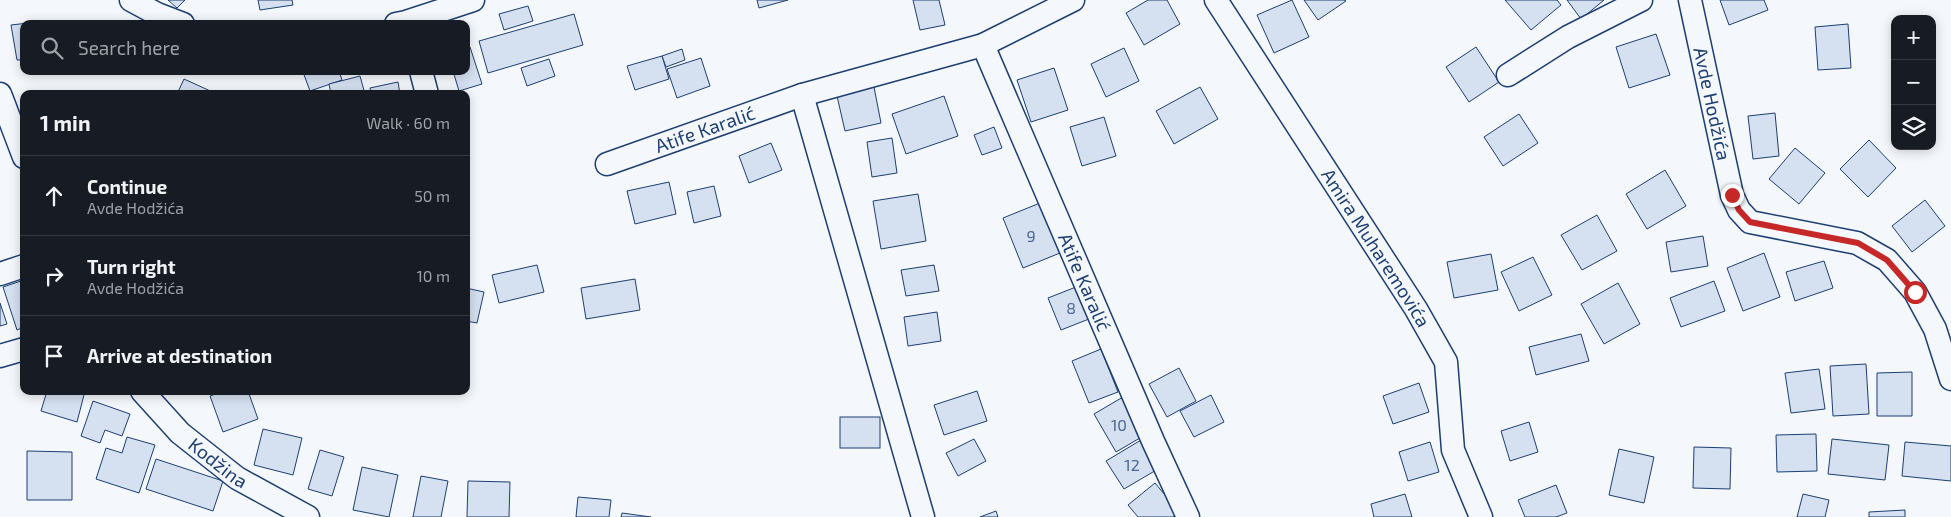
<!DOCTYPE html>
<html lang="en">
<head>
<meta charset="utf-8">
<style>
  body { margin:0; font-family:"Exo 2",sans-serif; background:#242831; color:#f1f3f6 }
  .controls { position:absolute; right:15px; top:15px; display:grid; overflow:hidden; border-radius:10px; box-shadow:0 2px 12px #0003 }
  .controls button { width:45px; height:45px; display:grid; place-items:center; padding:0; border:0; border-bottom:1px solid #363941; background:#171b24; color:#f1f3f6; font:25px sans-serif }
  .stop { position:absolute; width:15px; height:15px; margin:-11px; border:4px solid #c62828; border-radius:50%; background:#fff }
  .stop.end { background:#c62828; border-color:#fff; box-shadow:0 1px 5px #0008 }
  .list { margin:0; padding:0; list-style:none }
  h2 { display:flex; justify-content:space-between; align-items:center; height:65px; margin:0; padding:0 20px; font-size:21px }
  h2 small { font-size:16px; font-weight:400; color:#9ea1a6 }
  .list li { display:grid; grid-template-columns:32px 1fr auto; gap:15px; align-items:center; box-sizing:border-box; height:80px; padding:0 20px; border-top:1px solid #363941 }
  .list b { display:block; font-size:19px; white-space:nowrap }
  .list p { margin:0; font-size:16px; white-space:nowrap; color:#9ea1a6 }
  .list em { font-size:16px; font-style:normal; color:#9ea1a6 }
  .icon { flex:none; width:28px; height:28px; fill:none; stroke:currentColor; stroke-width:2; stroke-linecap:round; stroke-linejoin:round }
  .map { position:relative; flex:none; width:1951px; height:517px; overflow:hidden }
  .search { position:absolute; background:#171b24; box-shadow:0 2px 12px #0003; left:20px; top:20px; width:450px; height:55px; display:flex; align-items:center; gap:12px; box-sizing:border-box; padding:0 18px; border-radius:10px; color:#9ea1a6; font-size:19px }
  .panel { position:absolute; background:#171b24; box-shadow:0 2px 12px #0003; left:20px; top:90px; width:450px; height:305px; border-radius:10px }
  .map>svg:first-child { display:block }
  .building { fill:#d5e0f0; stroke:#1d3f73 }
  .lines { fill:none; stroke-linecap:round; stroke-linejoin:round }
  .street-casing { stroke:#1d3f73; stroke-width:25 }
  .street { stroke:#f4f7fb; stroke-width:22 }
  .route { stroke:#c62828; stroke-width:6 }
  .labels { text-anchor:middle; stroke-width:4; stroke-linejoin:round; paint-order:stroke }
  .number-label { font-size:16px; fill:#4b6792 }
  .street-label { font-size:19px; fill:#1d3f73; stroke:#f4f7fb }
</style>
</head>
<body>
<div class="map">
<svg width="1951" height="517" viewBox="0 0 1951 517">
  <rect width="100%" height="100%" fill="#f4f7fb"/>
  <g class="building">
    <path d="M168 0H185L177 8Z"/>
    <path d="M258 0H292L293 5 260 10Z"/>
    <path d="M757 0H788L759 8Z"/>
    <path d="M913 0H939L945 25 920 30Z"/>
    <path d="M1148 0H1167L1180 24 1144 45 1126 13Z"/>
    <path d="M1292 0 1309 37 1274 53 1257 15Z"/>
    <path d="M1304 0H1344L1346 1 1318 20Z"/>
    <path d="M1505 0H1557L1561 5 1531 30Z"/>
    <path d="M1567 0H1604L1581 19Z"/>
    <path d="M1720 0H1764L1768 10 1729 25Z"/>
    <path d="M528 6 533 21 504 30 499 14Z"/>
    <path d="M574 14 583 45 488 73 479 41Z"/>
    <path d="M46 21V24H24V60H17L11 25Z"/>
    <path d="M1848 24 1851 68 1818 70 1815 27Z"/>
    <path d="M1656 34 1670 75 1629 88 1616 47Z"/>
    <path d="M470 47 482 84 459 91 453 71H466V48Z"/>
    <path d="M1476 47 1499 82 1469 102 1446 67Z"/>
    <path d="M1124 48 1139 81 1106 97 1091 64Z"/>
    <path d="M682 49 685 60 666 67 662 56Z"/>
    <path d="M662 56 669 79 635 90 627 66Z"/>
    <path d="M701 58 710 86 677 98 667 69Z"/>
    <path d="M549 59 555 76 527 86 521 68Z"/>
    <path d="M1054 68 1068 110 1031 122 1017 80Z"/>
    <path d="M339 71 342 80 310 91 303 72Z"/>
    <path d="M360 76 365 94H331L329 84Z"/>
    <path d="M184 79 217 94H177Z"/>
    <path d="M398 82 400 94H371L370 88Z"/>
    <path d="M874 87 881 123 845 131 837 96Z"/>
    <path d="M1200 87 1218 119 1174 144 1156 111Z"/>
    <path d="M944 96 958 136 906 154 892 114Z"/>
    <path d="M1775 113 1779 156 1753 159 1748 116Z"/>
    <path d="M1519 114 1538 143 1503 166 1484 137Z"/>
    <path d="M1104 117 1116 156 1082 166 1070 127Z"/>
    <path d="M994 127 1002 148 982 155 974 135Z"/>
    <path d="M892 138 897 173 872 177 867 142Z"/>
    <path d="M1869 140 1896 168 1868 197 1840 169Z"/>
    <path d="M771 143 782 170 749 183 739 156Z"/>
    <path d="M1795 148 1825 173 1799 204 1769 179Z"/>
    <path d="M1665 170 1686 206 1647 229 1626 194Z"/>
    <path d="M669 182 676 214 635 224 627 191Z"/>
    <path d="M714 186 721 216 694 223 687 192Z"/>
    <path d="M918 194 926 241 881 249 873 201Z"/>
    <path d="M1925 200 1945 226 1912 252 1892 226Z"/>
    <path d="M1040 203 1060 253 1023 268 1003 218Z"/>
    <path d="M1597 215 1617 251 1582 270 1561 235Z"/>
    <path d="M1703 236 1708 266 1671 272 1666 242Z"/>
    <path d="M1764 253 1780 297 1743 311 1727 268Z"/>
    <path d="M1491 254 1498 290 1454 298 1447 262Z"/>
    <path d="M1533 257 1552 295 1519 311 1501 272Z"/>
    <path d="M1824 261 1833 288 1795 301 1786 272Z"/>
    <path d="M537 265 544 292 499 303 492 275Z"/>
    <path d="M934 265 939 291 906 296 901 270Z"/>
    <path d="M635 279 640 310 586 319 581 288Z"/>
    <path d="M24 280V327L17 330 3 287Z"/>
    <path d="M1714 281 1725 311 1681 327 1670 298Z"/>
    <path d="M1618 283 1640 324 1604 344 1581 304Z"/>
    <path d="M1081 285 1094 317 1061 330 1048 298Z"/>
    <path d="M466 288 484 292 477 323 466 321Z"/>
    <path d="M0 303 7 324 0 326Z"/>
    <path d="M937 312 941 341 908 346 904 317Z"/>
    <path d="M1581 334 1589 361 1536 375 1529 347Z"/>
    <path d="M1101 349 1118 392 1089 403 1072 361Z"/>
    <path d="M1866 364 1869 414 1833 416 1830 366Z"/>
    <path d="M1179 368 1196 401 1167 417 1149 384Z"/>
    <path d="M1819 369 1825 409 1791 413 1785 373Z"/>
    <path d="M1912 372V416H1877V373Z"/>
    <path d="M1419 383 1429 412 1393 424 1383 396Z"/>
    <path d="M47 391H85L77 422 41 411Z"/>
    <path d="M224 391H248L258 419 223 432 210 396Z"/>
    <path d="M977 391 987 421 944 435 934 405Z"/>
    <path d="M1211 395 1224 422 1194 437 1180 411Z"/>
    <path d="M1123 397 1145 435 1116 452 1094 414Z"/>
    <path d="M93 401 130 414 122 436 105 430 100 443 81 436Z"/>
    <rect x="840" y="417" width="40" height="31"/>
    <path d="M1529 422 1538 452 1510 461 1501 431Z"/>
    <path d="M263 429 302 438 293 475 254 465Z"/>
    <path d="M1816 434 1817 471 1777 472 1776 435Z"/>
    <path d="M127 437 155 445 139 493 96 479 106 448 122 453Z"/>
    <path d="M974 439 986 461 958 476 946 453Z"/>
    <path d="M1832 439 1889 445 1885 480 1828 474Z"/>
    <path d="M1141 440 1158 469 1124 489 1106 461Z"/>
    <path d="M1430 442 1439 472 1408 481 1399 452Z"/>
    <path d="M1905 442 1951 446V481L1902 476Z"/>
    <path d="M1694 447 1731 448 1730 489 1693 488Z"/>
    <path d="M1619 449 1654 457 1644 503 1609 495Z"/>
    <path d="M320 450 344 457 332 496 308 489Z"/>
    <path d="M27 451 72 452V500H27Z"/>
    <path d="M156 459 223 481 213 511 146 489Z"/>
    <path d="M362 467 398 475 389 517 353 510Z"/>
    <path d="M421 476 448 481 441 517H413Z"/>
    <path d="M468 481 510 482 509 517H467Z"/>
    <path d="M1155 483 1179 512 1173 517H1138L1128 505Z"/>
    <path d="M1556 485 1567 513 1556 517H1525L1518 500Z"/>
    <path d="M1405 494 1412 517H1374L1371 504Z"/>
    <path d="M1803 494 1829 500 1825 517H1797Z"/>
    <path d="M578 497 611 500 609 517H576Z"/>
    <path d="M1905 510V517H1869V512Z"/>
    <path d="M996 511 998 517H980Z"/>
    <path d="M622 513 651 517H621Z"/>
  </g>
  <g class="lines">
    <defs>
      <g id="street">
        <path d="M131 0 157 14 183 24"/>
        <path id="s1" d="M1216 0 1416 309 1446 362 1453 450 1481 517"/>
        <path id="s2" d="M1690 0 1732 195 1739 210 1750 222 1857 243 1887 260 1915 292 1935 329 1951 379"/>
        <path d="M396 24 406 22 473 0"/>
        <path id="s3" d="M983 45 1153 441 1188 517"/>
        <path d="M421 71 427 94"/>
        <path d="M1508 75 1568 37 1641 0"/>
        <path d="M0 94 24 157"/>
        <path d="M802 95 923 517"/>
        <path id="s4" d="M607 164 802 95 983 45 1073 0"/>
        <path d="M0 274 24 266"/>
        <path d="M0 356 24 349"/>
        <path id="s5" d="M142 391 180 433 237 478 308 517"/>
      </g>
    </defs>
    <use href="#street" class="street-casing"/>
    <use href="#street" class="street"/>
  </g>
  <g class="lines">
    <path class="route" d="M1732 195 1739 210 1750 222 1858 243 1887 260 1915 292"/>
  </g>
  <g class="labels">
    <g class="number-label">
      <text x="1031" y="242">9</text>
      <text x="1071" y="314">8</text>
      <text x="1119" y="431">10</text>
      <text x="1132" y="471">12</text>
    </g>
    <g class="street-label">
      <text dy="7" stroke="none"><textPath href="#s2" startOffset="106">Avde Hodžića</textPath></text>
      <text dy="7" stroke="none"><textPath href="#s4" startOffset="104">Atife Karalić</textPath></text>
      <text dy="7" stroke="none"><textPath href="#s1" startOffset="295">Amira Muharemovića</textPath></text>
      <text dy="7" stroke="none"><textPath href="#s3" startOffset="258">Atife Karalić</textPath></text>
      <text dy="7" stroke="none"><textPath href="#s5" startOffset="105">Kodžina</textPath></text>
    </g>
  </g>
</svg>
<div class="controls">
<button>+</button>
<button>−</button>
<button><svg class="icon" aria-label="layers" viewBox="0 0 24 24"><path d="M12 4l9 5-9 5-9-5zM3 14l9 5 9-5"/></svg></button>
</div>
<div class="stop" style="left:1915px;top:292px"></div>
<div class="stop end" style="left:1732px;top:195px"></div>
<div class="search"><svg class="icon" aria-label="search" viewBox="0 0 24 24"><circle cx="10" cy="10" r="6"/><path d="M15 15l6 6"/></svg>Search here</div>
<section class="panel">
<h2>1 min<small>Walk · 60 m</small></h2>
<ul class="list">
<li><svg class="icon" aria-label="ahead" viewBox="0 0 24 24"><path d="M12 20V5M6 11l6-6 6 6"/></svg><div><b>Continue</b><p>Avde Hodžića</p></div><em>50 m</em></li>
<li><svg class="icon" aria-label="right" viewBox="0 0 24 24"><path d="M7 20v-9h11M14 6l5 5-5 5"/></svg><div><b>Turn right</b><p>Avde Hodžića</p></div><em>10 m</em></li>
<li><svg class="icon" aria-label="arrive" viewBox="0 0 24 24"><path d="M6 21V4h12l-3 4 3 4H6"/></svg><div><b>Arrive at destination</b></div></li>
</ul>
</section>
</div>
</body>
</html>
